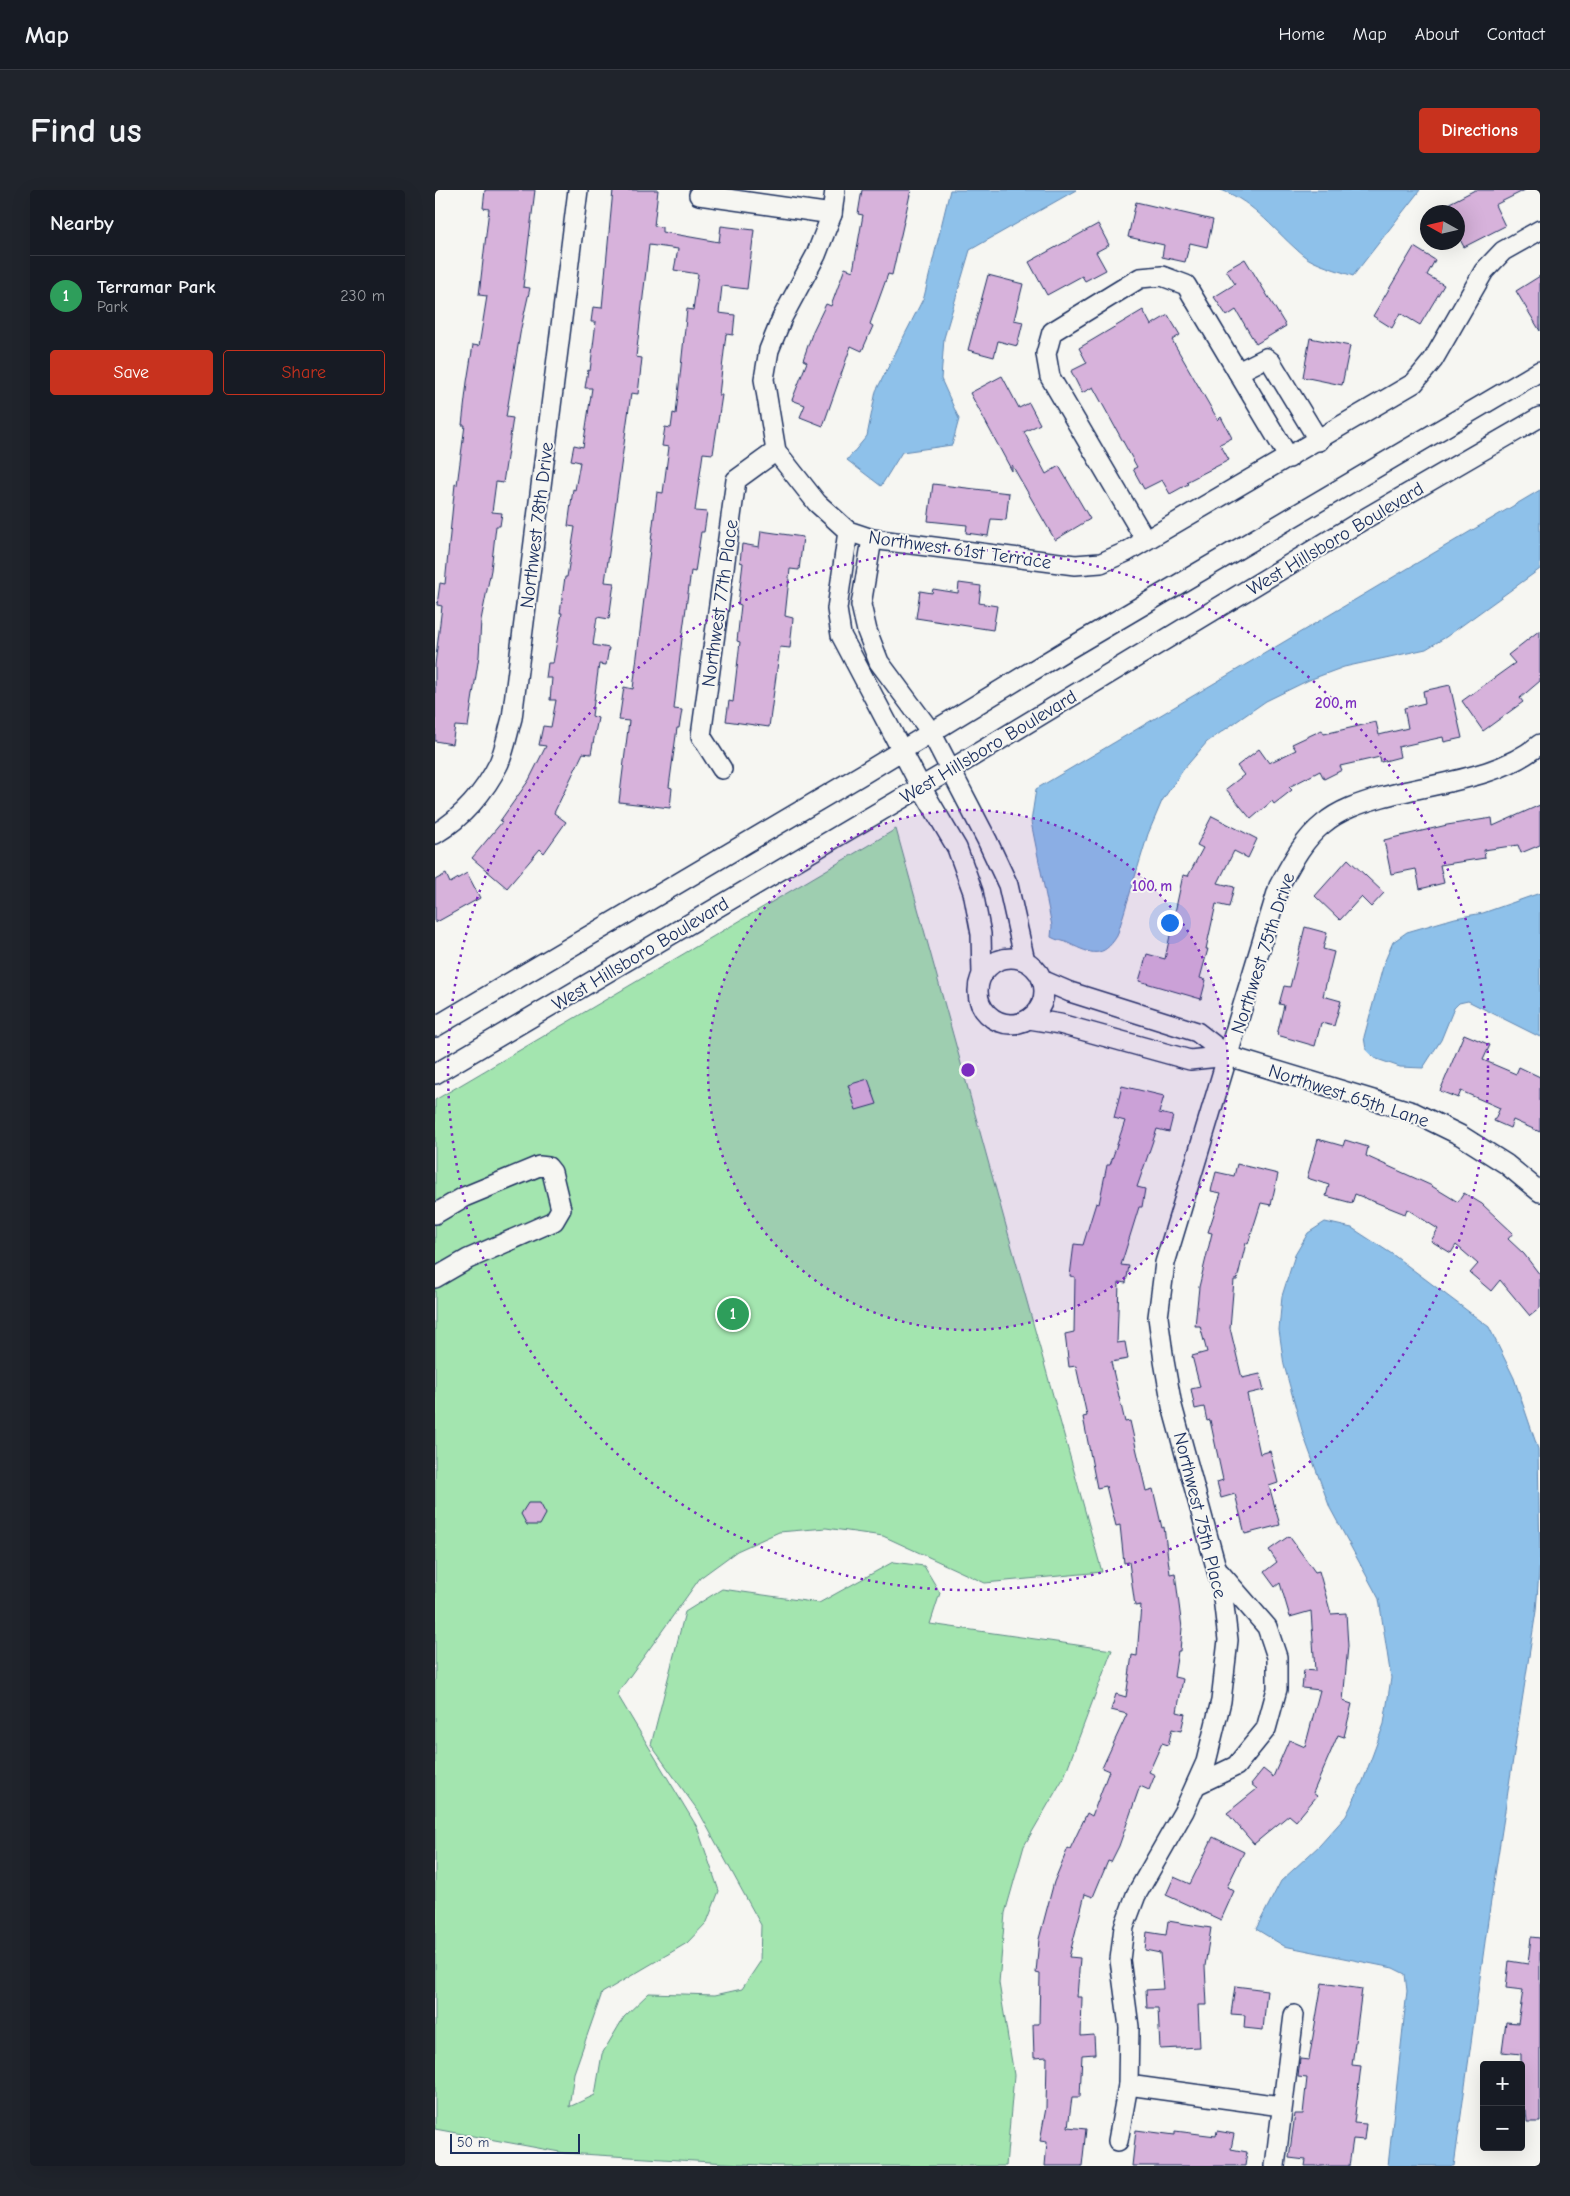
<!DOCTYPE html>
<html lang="en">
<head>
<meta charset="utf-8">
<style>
  body { margin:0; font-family:"Comic Neue",sans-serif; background:#20242c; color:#f1f3f6 }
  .controls { position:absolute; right:15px; bottom:15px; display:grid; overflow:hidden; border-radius:5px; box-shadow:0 5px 20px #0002 }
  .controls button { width:45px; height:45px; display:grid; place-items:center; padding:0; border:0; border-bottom:1px solid #363941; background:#171b24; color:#f1f3f6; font:25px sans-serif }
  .compass { position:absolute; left:985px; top:15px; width:45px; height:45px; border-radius:50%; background:#171b24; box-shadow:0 5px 20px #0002; rotate:278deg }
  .scale { position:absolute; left:15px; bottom:12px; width:130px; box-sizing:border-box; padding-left:5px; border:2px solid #1b2f5e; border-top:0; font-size:14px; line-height:18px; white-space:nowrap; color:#1b2f5e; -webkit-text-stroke:4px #f6f6f2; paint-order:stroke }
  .you { position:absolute; left:734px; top:732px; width:18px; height:18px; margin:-12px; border:4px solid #fff; border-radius:50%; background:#1a73e8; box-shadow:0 0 0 8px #1a73e833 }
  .badge { display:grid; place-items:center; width:32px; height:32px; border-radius:50%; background:#c8321e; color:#fff; font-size:16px; font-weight:700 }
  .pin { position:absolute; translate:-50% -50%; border:2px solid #fff; box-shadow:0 1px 5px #0006 }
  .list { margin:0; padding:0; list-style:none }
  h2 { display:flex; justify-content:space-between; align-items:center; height:65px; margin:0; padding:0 20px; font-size:21px }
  h2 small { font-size:16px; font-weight:400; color:#9ea1a6 }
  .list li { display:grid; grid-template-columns:32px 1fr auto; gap:15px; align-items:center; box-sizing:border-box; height:80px; padding:0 20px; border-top:1px solid #363941 }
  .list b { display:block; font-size:19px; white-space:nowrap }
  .list p { margin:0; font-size:16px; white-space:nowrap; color:#9ea1a6 }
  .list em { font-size:16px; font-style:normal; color:#9ea1a6 }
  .actions { display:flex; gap:10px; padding:15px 20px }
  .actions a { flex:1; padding:11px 0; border:1px solid #c8321e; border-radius:5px; text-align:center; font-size:18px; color:#c8321e }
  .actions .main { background:#c8321e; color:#fff }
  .map { position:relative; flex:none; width:1105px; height:1976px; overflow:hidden; border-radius:5px }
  header { display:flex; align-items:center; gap:30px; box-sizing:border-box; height:70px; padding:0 25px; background:#171b24; border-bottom:1px solid #363941 }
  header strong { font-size:24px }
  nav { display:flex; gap:28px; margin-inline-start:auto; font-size:18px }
  .intro { display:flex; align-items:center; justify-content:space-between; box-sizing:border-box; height:120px; padding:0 30px }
  h1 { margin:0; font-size:35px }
  .button { padding:12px 22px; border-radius:5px; background:#c8321e; color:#fff; font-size:18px; font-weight:700 }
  main { display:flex; gap:30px; padding:0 30px }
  aside { flex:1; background:#171b24; border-radius:5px; box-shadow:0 5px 20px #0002 }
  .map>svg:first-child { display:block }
  .green { fill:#a3e5af; stroke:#5f8a86 }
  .water { fill:#8ec1ea; stroke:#6087b2 }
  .building { fill:#d7b2db; stroke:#1b2f5e }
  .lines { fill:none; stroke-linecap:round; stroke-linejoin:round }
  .minor-casing { stroke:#1b2f5e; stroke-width:22 }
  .minor { stroke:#f6f6f2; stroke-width:19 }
  .ring { fill:none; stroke:#7b2cbf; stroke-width:2.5; stroke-dasharray:2.5 5 }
  .labels { text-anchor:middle; stroke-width:4; stroke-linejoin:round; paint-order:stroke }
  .street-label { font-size:19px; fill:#1b2f5e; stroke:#f6f6f2 }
  .centre { fill:#7b2cbf; stroke:#f6f6f2; stroke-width:2.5 }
  .ring-label { font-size:15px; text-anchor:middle; font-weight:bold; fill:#7b2cbf; stroke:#f6f6f2; stroke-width:4; stroke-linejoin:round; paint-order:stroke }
</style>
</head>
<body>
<header>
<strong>Map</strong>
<nav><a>Home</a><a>Map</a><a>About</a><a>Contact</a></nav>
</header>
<div class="intro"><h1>Find us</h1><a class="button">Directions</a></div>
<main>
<aside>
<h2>Nearby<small></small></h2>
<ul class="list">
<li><span class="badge" style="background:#2e9e5b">1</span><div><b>Terramar Park</b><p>Park</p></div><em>230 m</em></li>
</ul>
<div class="actions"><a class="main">Save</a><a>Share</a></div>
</aside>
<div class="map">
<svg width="1105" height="1976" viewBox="0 0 1105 1976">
  <rect width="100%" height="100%" fill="#f6f6f2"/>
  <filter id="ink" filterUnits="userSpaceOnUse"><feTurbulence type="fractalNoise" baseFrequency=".02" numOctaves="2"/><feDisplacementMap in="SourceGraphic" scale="10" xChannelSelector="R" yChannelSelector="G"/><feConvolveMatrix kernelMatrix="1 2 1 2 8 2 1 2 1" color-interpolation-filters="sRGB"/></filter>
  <g filter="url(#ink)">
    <path class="green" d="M461 639 667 1382 550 1393 448 1346 391 1338 344 1342 302 1361 265 1388 182 1504 262 1637 284 1701 272 1732 252 1753 167 1803 139 1883 134 1917 160 1905 167 1864 189 1827 214 1803 280 1805 307 1799 325 1772 326 1735 264 1622 216 1555 250 1422 287 1399 384 1413 458 1372 489 1376 505 1403 495 1434 677 1460 629 1587 589 1656 570 1723 564 1793 579 1885 571 1976H341L130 1963 0 1939V910Z"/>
    <g class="water">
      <path d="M515 0H641L535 60 509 148 506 189 524 229 517 255 467 262 446 296 412 270 432 246 441 201 489 107Z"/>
      <path d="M786 0H985L918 86C905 81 878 74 868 65 841 43 820 12 786 0Z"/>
      <path d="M1105 300V379L1011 447 991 459 909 477 874 490 831 511 772 552 748 580 727 611 713 644 682 746C668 769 656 764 635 754 629 750 622 751 616 747L617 736 596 632 601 599Z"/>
      <path d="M1105 703V847L1033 811 1024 813 1019 818 1006 850 988 878 965 877 939 868 931 860 929 847 949 773 958 752 972 742 1020 728 1048 723Z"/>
      <path d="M890 1032 917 1038 957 1064 1054 1137 1079 1188 1103 1259 1105 1369 1101 1421 1053 1730 1019 1976H953L972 1801 970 1784 958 1778 849 1756 821 1739 846 1691 885 1655 911 1626 928 1591 949 1534 956 1488 944 1409 895 1318 868 1244 849 1175 844 1140 847 1106 860 1065 873 1043Z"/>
    </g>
    <g class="building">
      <path d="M50 0H100L88 97 95 98 86 138 71 227 78 228 68 293 61 292 57 322 67 323 65 336H61L56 380 46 430 44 466 33 537 20 536 17 554 0 551V475L7 416 2 415 5 393 10 394 20 294 22 295 30 235H27L32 192 38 155 44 156 52 106 44 105 54 19 48 18Z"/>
      <path d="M178 0H223L219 36 227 37V42L284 52 286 36 319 40 312 99 287 96 284 123 300 125 298 145 291 144 284 205H287L278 264 268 263 260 321 272 322 269 342H266L260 382 256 381 248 440 239 519 247 520 244 538H242L234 597 237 598 235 618 184 612 194 531 184 530 189 497 198 499 222 302 228 303 234 257 227 256 230 237 236 238 238 223 241 224 252 119 258 120 263 84 239 80 243 59 214 55 201 167 207 168 203 204 196 203 170 392 179 393 174 429 162 427 158 455 174 458 171 475 164 474 157 526 163 528 156 564 148 563 119 623 131 632 109 663 105 659 72 698 37 668 67 632 65 631 94 590 111 556 104 555 108 536 116 537 121 510H115L117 488H111L113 473H118L127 423H125L130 387H132L140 337 133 336 138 299 140 300 145 272 136 270 139 255 148 257 157 198H150L153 180 155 181 161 132H156L158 117 167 118Z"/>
      <path d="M427 0H476L457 85 453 84 435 134 438 136 427 161 416 156 388 236 365 227 370 215 357 210 372 172 368 170 378 141 391 114 396 116 410 78 418 81 428 25 423 24Z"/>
      <path d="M1040 0H1090L1060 15 1070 36 1029 57 1022 44V22H997Z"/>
      <path d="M701 12 778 30 772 57 755 53 750 72 727 67 729 55 693 47Z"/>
      <path d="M663 34 674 55 661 62 671 80 650 91 647 86 612 105 594 72Z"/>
      <path d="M979 57 1000 70 992 85 1009 95 985 135 965 123 957 138 938 126Z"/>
      <path d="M810 69 851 136 821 154 801 120 792 126 779 107 800 94 791 80Z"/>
      <path d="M553 85 588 94 579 130 588 132 582 156 563 151 559 167 533 160Z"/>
      <path d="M1105 86V141L1081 101Z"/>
      <path d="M708 120 716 135 733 125 745 145 737 150 783 230 786 227 797 248 785 254 794 270 751 292 753 294 735 304 727 290 709 299 698 279 702 277 658 197 647 203 636 181 652 173 644 158Z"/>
      <path d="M875 148 915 156 907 195 868 187Z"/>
      <path d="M567 186 584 218 594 213 605 234 589 242 611 284 624 276 655 329 620 350 577 275V281L535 203Z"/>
      <path d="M498 294 574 303 571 330 556 329 553 346 531 343 532 335 493 331Z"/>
      <path d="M326 341 368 347 364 380 355 379 350 426 358 428 355 458 345 457 334 537 291 531 294 511 298 512 305 452 302 451 306 415 303 414 308 373 305 372 307 354 324 357Z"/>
      <path d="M524 393 546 396 544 413 562 416 558 440 481 428 485 401 497 403 498 399 523 403Z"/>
      <path d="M1105 440V491L1085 508 1088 512 1048 541 1027 511 1080 473 1073 465Z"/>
      <path d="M1015 495 1027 548 1009 552 1008 547 963 557 965 567 946 572 945 567 905 576 907 580 889 589 885 581 854 597 857 600 839 614 837 611 816 629 791 599 809 585 802 576 824 559 834 573 861 560 857 554 887 540 889 544 941 532 944 545 973 538 969 518 990 513 988 501Z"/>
      <path d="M1105 615V655L1086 663 1083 655 1049 660 1050 668 1005 675 1009 693 985 699 981 679 956 684 949 650 1012 635 1057 628 1058 636Z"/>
      <path d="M777 626 822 649 813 668 799 661 783 693 799 697 794 717 781 714 771 759H773L765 788 771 790 766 809 704 791 712 764 730 769 748 685 753 686 768 658 762 655Z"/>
      <path d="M913 669 949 703 936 717 926 707 905 730 880 706Z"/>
      <path d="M32 683 45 708 0 733V690L11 684 15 693Z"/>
      <path d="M870 737 892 743 888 759 899 762 888 806 906 811 899 836 886 833 880 856 842 845 849 815 844 814 849 796 855 797Z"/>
      <path d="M1029 844 1055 855 1048 870 1081 884 1084 877 1105 887V942L1078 930 1075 938 1059 931 1065 918 1026 901 1023 908 1005 901Z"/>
      <path d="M433 889 442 914 421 920 413 895Z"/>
      <path d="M687 896 729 906 724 923 738 926 734 942 722 939 702 997 710 999 707 1017H704L686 1075 694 1076 691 1093 684 1092 682 1153 690 1152 693 1169 676 1172 690 1232 695 1231 711 1301 718 1299 727 1338 729 1337 735 1384 740 1383 747 1438 745 1461H743L739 1487 748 1489 742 1522 750 1524 746 1541 737 1539 733 1555 727 1553 714 1582 720 1585 714 1600 705 1596 684 1656 676 1672 673 1671 658 1707 650 1704 634 1767 645 1768 642 1807H647L646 1846 659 1845 660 1864 647 1865 645 1907H637L633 1937 651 1939 647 1976H610L612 1952 605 1951 611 1918 612 1867 599 1868 598 1834H604L605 1784 601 1783 604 1749 619 1692 633 1658 635 1659 652 1623 657 1626 674 1581 667 1578 692 1524 676 1520 681 1504 691 1507 697 1465 702 1466 706 1415 700 1416 694 1372 689 1373 685 1335 681 1336 671 1296 662 1298 648 1227 652 1226 641 1176 634 1177 630 1144 639 1142 640 1087 635 1086 639 1054 648 1055 661 1013 664 1014 672 975H675L690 931 679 928Z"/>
      <path d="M883 949 908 956 910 950 933 957 931 966 995 995 1023 1012 1029 1003 1047 1014 1078 1043 1073 1049 1089 1064 1105 1085V1118L1095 1126 1065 1090 1056 1101 1035 1083 1043 1074 1021 1055 1016 1063 996 1051 1003 1039 972 1019 970 1024 920 1004 917 1013 891 1006 894 995 872 988Z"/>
      <path d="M802 974 843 984 836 1015 826 1013 813 1054 811 1053 802 1090H799L795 1138 807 1188 825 1184 829 1200 812 1204 825 1264 835 1261 843 1293 834 1296 845 1335 810 1344 800 1304 786 1308 782 1292 788 1290 775 1230 772 1231 769 1217 760 1219 756 1199 765 1197 757 1166 772 1162 765 1136H760L764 1097 777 1043 773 1042 786 1003 776 1001 781 982 799 986Z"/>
      <path d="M93 1313H105L111 1324 105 1335H92L86 1324Z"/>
      <path d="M854 1346 880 1382 884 1381 896 1424 911 1423 913 1456 908 1511 917 1514 909 1547 903 1545 878 1603 882 1606 861 1631 854 1625 819 1654 792 1623 822 1599 816 1594 828 1579 838 1587 854 1550 870 1557 885 1500 867 1498 869 1480 880 1481 876 1421 855 1427 845 1393 840 1397 829 1382 842 1372 834 1360Z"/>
      <path d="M778 1647 809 1662 792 1697 799 1701 786 1730 731 1705 739 1687 755 1694Z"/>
      <path d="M733 1731 776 1738 770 1776 772 1815H763L765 1857 725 1859 723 1818H712L711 1800 728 1799 725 1763 710 1760 712 1742 731 1745Z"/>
      <path d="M1096 1747 1105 1748V1932H1092L1091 1920H1086V1864L1067 1862 1071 1832 1083 1833 1088 1800 1071 1798 1074 1771 1093 1774Z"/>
      <path d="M887 1793 927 1799 917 1875 926 1876 919 1933 931 1934 929 1950 918 1949 914 1976H870L871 1970 854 1968 860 1924H868L872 1888 863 1887 865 1869 874 1870Z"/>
      <path d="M800 1796 832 1800 828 1840 809 1838 810 1825 796 1824Z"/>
      <path d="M701 1940 740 1945V1941L781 1946 782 1941 799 1944 796 1959 812 1962 810 1976H697Z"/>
    </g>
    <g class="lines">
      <defs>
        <g id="minor">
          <path d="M400 0 397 24 381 65 347 128 334 160 329 189 341 261 382 313 413 341 437 349 640 375 666 373 691 362 979 193 998 170 1049 81 1068 61 1105 40"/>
          <path d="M264 5 397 24"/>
          <path d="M803 182 831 168 836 172 884 251"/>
          <path d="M413 341 402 419 406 445 486 597 522 658 538 702 546 744 547 785"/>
          <path d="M437 349 426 415 432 441 444 472 496 542 552 650 573 695 590 771"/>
          <path d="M710 349 615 187 611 164 617 142 705 88 727 86 751 95 854 268"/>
          <path d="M287 579 266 546 301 290 341 261"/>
          <path d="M0 644C27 628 50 602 64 573 70 559 73 542 77 528L143 0"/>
          <circle cx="576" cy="801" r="33"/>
          <path d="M607 790 635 802 762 842 793 866 978 922 1025 945 1071 974 1105 1002"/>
          <path d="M594 829 625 834 755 870 793 866"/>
          <path d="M0 837 428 584 630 461 1105 181"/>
          <path d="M0 884 515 580 931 328 1105 227"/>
          <path d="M0 1024 29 1007 104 976 113 977 117 982 126 1019 119 1031 33 1069 0 1088"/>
          <path d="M761 1595 801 1576 831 1539 842 1499V1467L832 1437 785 1383"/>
          <path d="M693 1895 846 1916"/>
          <path d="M683 1951 693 1895 694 1837 685 1770 689 1737 701 1705 749 1621 771 1572 786 1511 793 1450 787 1399 737 1216 729 1171 723 1127 730 1073 844 696C856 674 868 650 888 634 904 620 926 613 947 607 998 593 1064 589 1105 554"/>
          <path d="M840 1976 859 1825"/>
        </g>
      </defs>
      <use href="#minor" class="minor-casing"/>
      <use href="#minor" class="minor"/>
    </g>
  </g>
  <circle cx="533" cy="880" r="260" fill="#7b2cbf" fill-opacity=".12"/>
  <g class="ring">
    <circle cx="533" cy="880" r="260"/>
    <circle cx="533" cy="880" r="520"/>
  </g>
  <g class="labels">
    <g class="street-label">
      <text transform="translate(101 335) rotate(-83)" y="7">Northwest 78th Drive</text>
      <text transform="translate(900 348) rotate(-31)" y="7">West Hillsboro Boulevard</text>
      <text transform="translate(525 359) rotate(8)" y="7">Northwest 61st Terrace</text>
      <text transform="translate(284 413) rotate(-82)" y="7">Northwest 77th Place</text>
      <text transform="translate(553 556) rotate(-31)" y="7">West Hillsboro Boulevard</text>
      <text transform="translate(205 763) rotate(-31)" y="7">West Hillsboro Boulevard</text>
      <text transform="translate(827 763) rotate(-72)" y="7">Northwest 75th Drive</text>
      <text transform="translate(914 905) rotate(18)" y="7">Northwest 65th Lane</text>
      <text transform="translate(766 1325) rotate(76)" y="7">Northwest 75th Place</text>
    </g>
  </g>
  <circle cx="533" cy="880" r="8" class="centre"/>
  <g class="ring-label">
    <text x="901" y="518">200 m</text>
    <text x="717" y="701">100 m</text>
  </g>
</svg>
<div class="controls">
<button>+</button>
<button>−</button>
</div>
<svg class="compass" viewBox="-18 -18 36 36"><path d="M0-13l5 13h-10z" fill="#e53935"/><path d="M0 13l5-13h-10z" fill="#9ea1a6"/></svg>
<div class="scale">50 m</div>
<div class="you"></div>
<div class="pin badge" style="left:298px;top:1124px;background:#2e9e5b">1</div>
</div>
</main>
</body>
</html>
